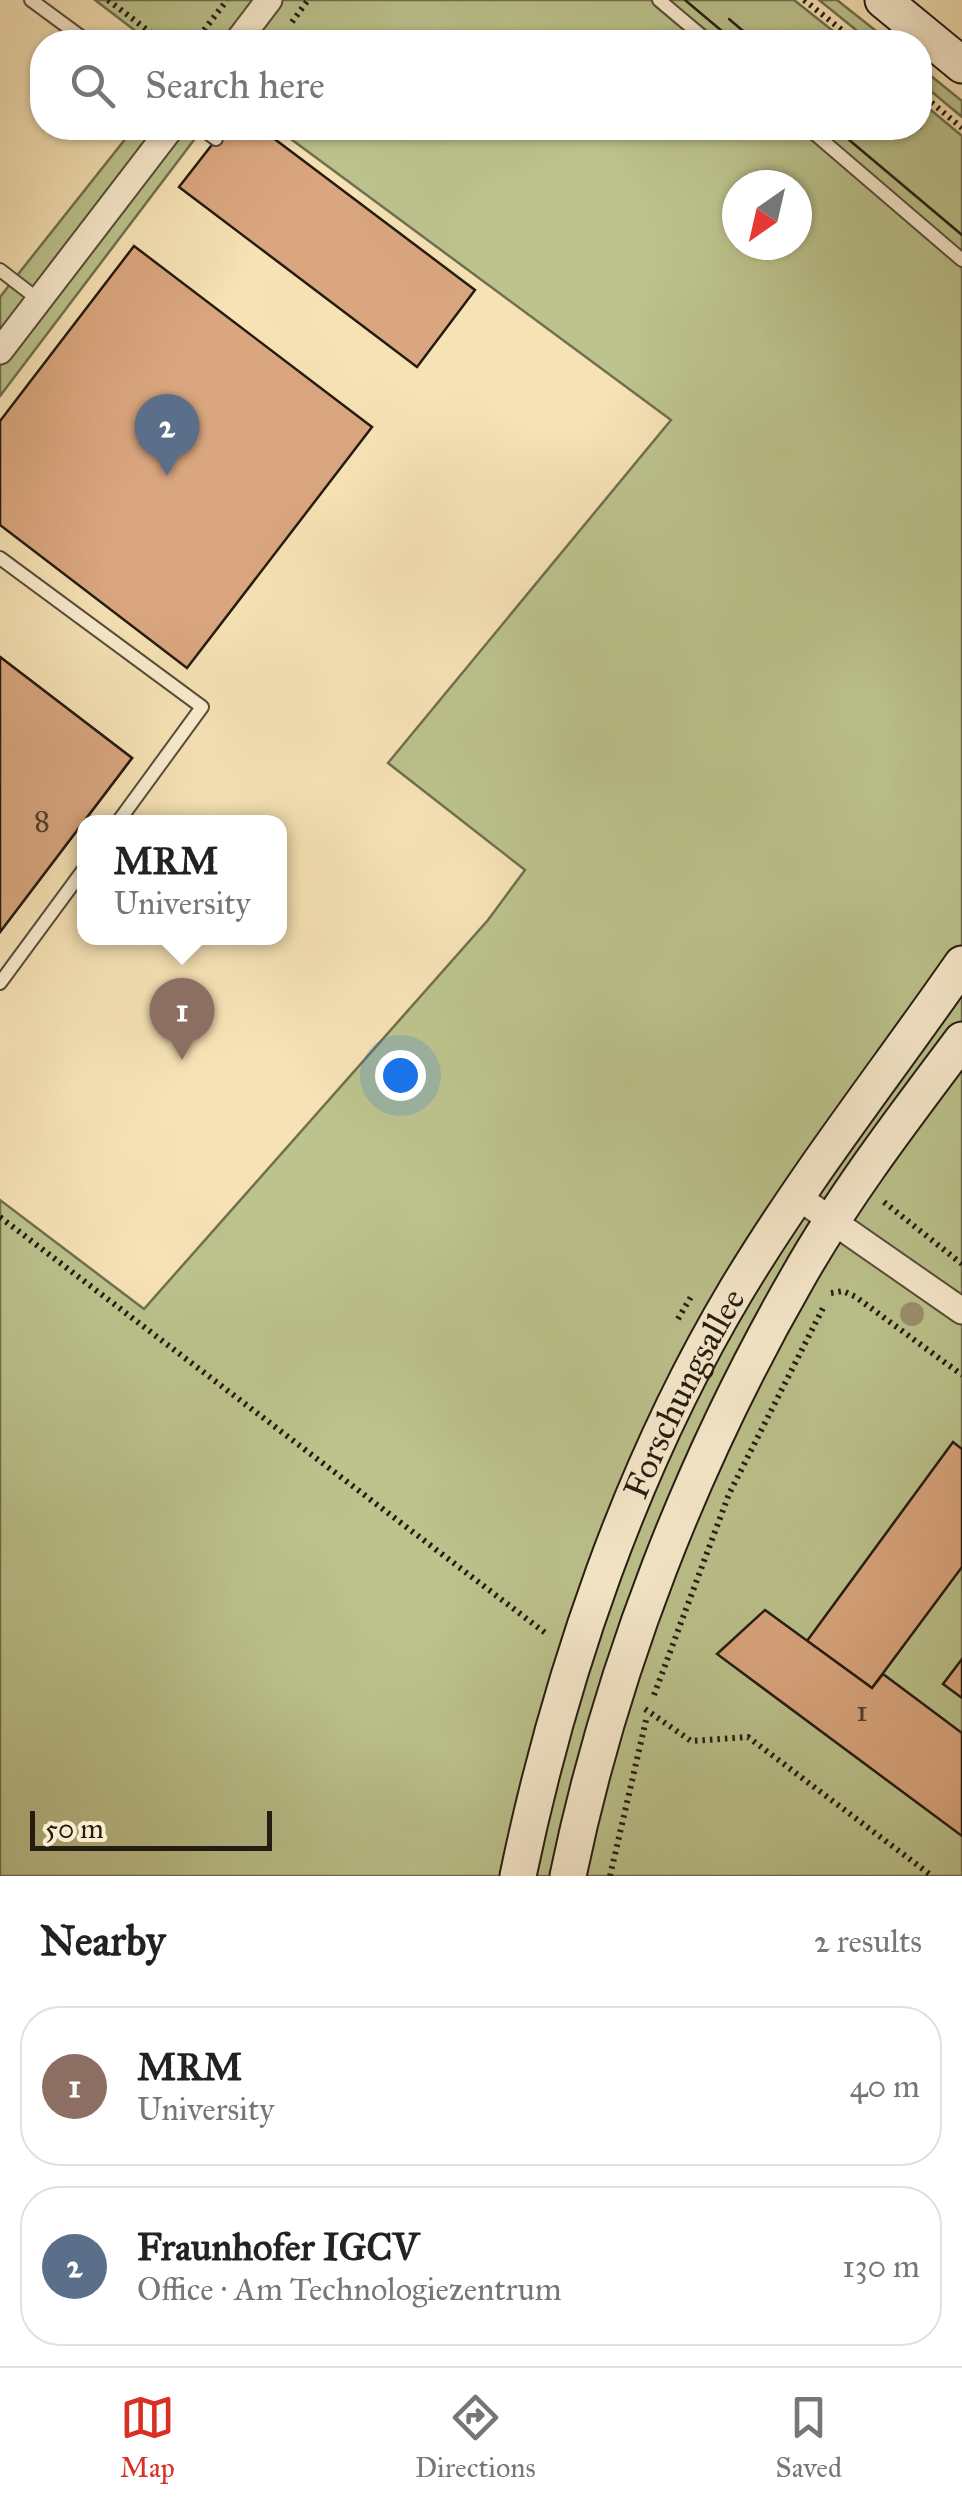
<!DOCTYPE html>
<html lang="en">
<head>
<meta charset="utf-8">
<style>
  body { margin:0; font-family:"IM FELL Great Primer",serif; background:#f6f6f6; color:#222 }
  .compass { position:absolute; left:722px; top:170px; width:90px; height:90px; border-radius:50%; background:#fff; box-shadow:0 2px 8px #0004; rotate:214deg }
  .scale { position:absolute; left:30px; bottom:25px; width:242px; box-sizing:border-box; padding-left:10px; border:5px solid #241b11; border-top:0; font-size:28px; line-height:35px; white-space:nowrap; color:#241b11; -webkit-text-stroke:8px #f9eccf; paint-order:stroke }
  .you { position:absolute; left:400px; top:1075px; width:35px; height:35px; margin:-25px; border:8px solid #fff; border-radius:50%; background:#1a73e8; box-shadow:0 0 0 15px #1a73e833 }
  .badge { display:grid; place-items:center; width:65px; height:65px; border-radius:50%; background:#d93025; color:#fff; font-size:32px; font-weight:700 }
  .pin { position:absolute; translate:-50% -82px; filter:drop-shadow(0 2px 5px #0008) }
  .pin::after { content:''; position:absolute; top:52px; width:35px; height:30px; background:inherit; clip-path:polygon(0 0,100% 0,50% 100%) }
  .popup { position:absolute; left:77px; top:815px; width:210px; height:130px; box-sizing:border-box; display:grid; place-content:center; border-radius:20px; background:#fff; filter:drop-shadow(0 2px 8px #0005); font-size:32px; white-space:nowrap; color:#767676 }
  .popup b { font-size:38px; color:#222 }
  .popup::after { content:''; position:absolute; left:50%; top:100%; margin-left:-20px; border:20px solid transparent; border-top-color:#fff }
  .list { margin:0; padding:0; list-style:none }
  h2 { display:flex; justify-content:space-between; align-items:center; height:130px; margin:0; padding:0 40px; font-size:42px }
  h2 small { font-size:32px; font-weight:400; color:#767676 }
  .list li { display:grid; grid-template-columns:65px 1fr auto; gap:30px; align-items:center; box-sizing:border-box; height:160px; margin:0 20px 20px; padding:0 20px; border:2px solid #e0e0e0; border-radius:40px }
  .list b { display:block; font-size:38px; white-space:nowrap }
  .list p { margin:0; font-size:32px; white-space:nowrap; color:#767676 }
  .list em { font-size:32px; font-style:normal; color:#767676 }
  .icon { flex:none; width:55px; height:55px; fill:none; stroke:currentColor; stroke-width:2; stroke-linecap:round; stroke-linejoin:round }
  .map { position:relative; flex:none; width:962px; height:1876px; overflow:hidden }
  .search { position:absolute; background:#fff; box-shadow:0 2px 8px #0004; left:30px; right:30px; top:30px; height:110px; display:flex; align-items:center; gap:25px; box-sizing:border-box; padding:0 35px; border-radius:40px; color:#767676; font-size:38px }
  .sheet { height:490px; background:#fff }
  nav { display:flex; justify-content:space-around; align-items:center; box-sizing:border-box; height:140px; border-top:2px solid #e0e0e0; background:#fff; font-size:28px; color:#767676 }
  nav a { display:grid; justify-items:center; gap:5px }
  nav .on { color:#d93025 }
  .map>svg:first-child { display:block }
  .green { fill:#bcc38d; stroke:#706f4f; stroke-width:2.5; fill-rule:evenodd }
  .building { fill:#daa67f; stroke:#241b11; stroke-width:2.5 }
  .lines { fill:none; stroke-linecap:round; stroke-linejoin:round }
  .lane-casing { stroke:#584d3a; stroke-width:16 }
  .street-casing { stroke:#584d3a; stroke-width:29 }
  .secondary-casing { stroke:#241b11; stroke-width:39 }
  .path { stroke:#241b11; stroke-width:6; stroke-dasharray:2.5 5; stroke-linecap:butt }
  .lane { stroke:#f9eccf; stroke-width:12 }
  .street { stroke:#f9eccf; stroke-width:25 }
  .secondary { stroke:#f9eccf; stroke-width:35 }
  .tram { stroke:#241b11; stroke-width:2.5 }
  .tree { fill:#9c906f }
  .labels { text-anchor:middle; stroke-width:8; stroke-linejoin:round; paint-order:stroke }
  .number-label { font-size:30px; fill:#523e2c }
  .street-label { font-size:35px; fill:#241b11; stroke:#f9eccf }
</style>
</head>
<body>
<div class="map">
<svg width="962" height="1876" viewBox="0 0 962 1876">
  <rect width="100%" height="100%" fill="#f6e2b5"/>
  <filter id="stains"><feTurbulence type="fractalNoise" baseFrequency=".002" numOctaves="4"/><feColorMatrix values="0 0 0 0 .2 0 0 0 0 .09 0 0 0 0 .02 0 0 0 .5 -.17"/></filter>
  <radialGradient id="worn" r=".72"><stop offset=".6" stop-color="#630" stop-opacity="0"/><stop offset="1" stop-color="#630" stop-opacity=".3"/></radialGradient>
  <g class="green">
    <path d="M95 0H794L847 42H150Z"/>
    <path d="M819 0H837L890 42H871Z"/>
    <path d="M920 67 962 101V117L920 82Z"/>
    <path d="M920 101 962 136V1876H0V1200L144 1309 488 920 525 870 388 763 671 420 276 128H920ZM737 185H797V245H737Z"/>
    <path d="M134 128H203L0 396V297Z"/>
  </g>
  <g class="building">
    <path d="M225 128H260L475 290 417 367 179 187Z"/>
    <path d="M134 246 372 427 187 668 0 525V421Z"/>
    <path d="M0 657 132 758 0 932V797L36 825 69 780 10 735 0 749Z"/>
    <path d="M0 657 132 758 0 932Z"/>
    <path d="M953 1442 962 1449V1567L872 1688 807 1641Z"/>
    <path d="M765 1610 872 1688 883 1674 962 1733V1836L717 1654Z"/>
    <path d="M962 1659V1698L943 1684Z"/>
  </g>
  <g class="lines">
    <defs>
      <g id="lane">
        <path d="M31 0 88 42"/>
        <path d="M659 0 709 42"/>
        <path d="M201 128 216 139"/>
        <path d="M808 128 962 260"/>
        <path d="M0 270 39 300"/>
        <path d="M0 558 202 707 118 822"/>
        <path d="M0 983 84 869"/>
      </g>
      <g id="street">
        <path d="M237 42 269 0"/>
        <path d="M0 351 171 128"/>
        <path d="M798 1197 962 1311"/>
      </g>
      <g id="secondary">
        <path d="M883 0 962 65"/>
        <path id="s1" d="M518 1876C560 1674 631 1466 737 1289 805 1176 887 1072 962 964"/>
        <path d="M568 1876C611 1668 692 1461 798 1277 845 1194 905 1116 962 1040"/>
      </g>
    </defs>
    <use href="#lane" class="lane-casing"/>
    <use href="#street" class="street-casing"/>
    <use href="#secondary" class="secondary-casing"/>
    <g class="path">
      <path d="M108 0 163 42"/>
      <path d="M804 0 857 42"/>
      <path d="M292 22 308 0"/>
      <path d="M195 42 227 0"/>
      <path d="M920 93 962 128"/>
      <path d="M884 1202 962 1264"/>
      <path d="M0 1217 548 1635"/>
      <path d="M831 1293 843 1291 856 1297 962 1375"/>
      <path d="M678 1319 692 1295"/>
      <path d="M654 1695 729 1494 823 1308"/>
      <path d="M645 1709 691 1741 748 1737 932 1876"/>
      <path d="M610 1876 647 1716"/>
    </g>
    <use href="#lane" class="lane"/>
    <use href="#street" class="street"/>
    <use href="#secondary" class="secondary"/>
    <g class="tram">
      <path d="M685 0 735 42"/>
      <path d="M729 19 756 42"/>
      <path d="M835 128 962 235"/>
    </g>
  </g>
  <circle class="tree" cx="912" cy="1314" r="12"/>
  <g class="labels">
    <g class="number-label">
      <text x="42" y="831">8</text>
      <text x="862" y="1721">1</text>
    </g>
    <g class="street-label">
      <text dy="12" stroke="none"><textPath href="#s1" startOffset="512">Forschungsallee</textPath></text>
    </g>
  </g>
  <rect width="100%" height="100%" filter="url(#stains)"/>
  <rect width="100%" height="100%" fill="url(#worn)"/>
</svg>
<svg class="compass" viewBox="-18 -18 36 36"><path d="M0-13l5 13h-10z" fill="#e53935"/><path d="M0 13l5-13h-10z" fill="#767676"/></svg>
<div class="scale">50 m</div>
<div class="you"></div>
<div class="pin badge" style="left:182px;top:1060px;background:#8d6e63">1</div>
<div class="popup"><b>MRM</b>University</div>
<div class="pin badge" style="left:167px;top:476px;background:#5c6f8a">2</div>
<div class="search"><svg class="icon" aria-label="search" viewBox="0 0 24 24"><circle cx="10" cy="10" r="6"/><path d="M15 15l6 6"/></svg>Search here</div>
</div>
<section class="sheet">
<h2>Nearby<small>2 results</small></h2>
<ul class="list">
<li><span class="badge" style="background:#8d6e63">1</span><div><b>MRM</b><p>University</p></div><em>40 m</em></li>
<li><span class="badge" style="background:#5c6f8a">2</span><div><b>Fraunhofer IGCV</b><p>Office · Am Technologiezentrum</p></div><em>130 m</em></li>
</ul>
</section>
<nav>
<a class="on"><svg class="icon" aria-label="map" viewBox="0 0 24 24"><path d="M3 6l6-2 6 2 6-2v14l-6 2-6-2-6 2zM9 4v14M15 6v14"/></svg>Map</a>
<a><svg class="icon" aria-label="directions" viewBox="0 0 24 24"><path d="M12 3l9 9-9 9-9-9zM9 14v-3h6M13 9l2 2-2 2"/></svg>Directions</a>
<a><svg class="icon" aria-label="saved" viewBox="0 0 24 24"><path d="M7 4h10v16l-5-4-5 4z"/></svg>Saved</a>
</nav>
</body>
</html>
